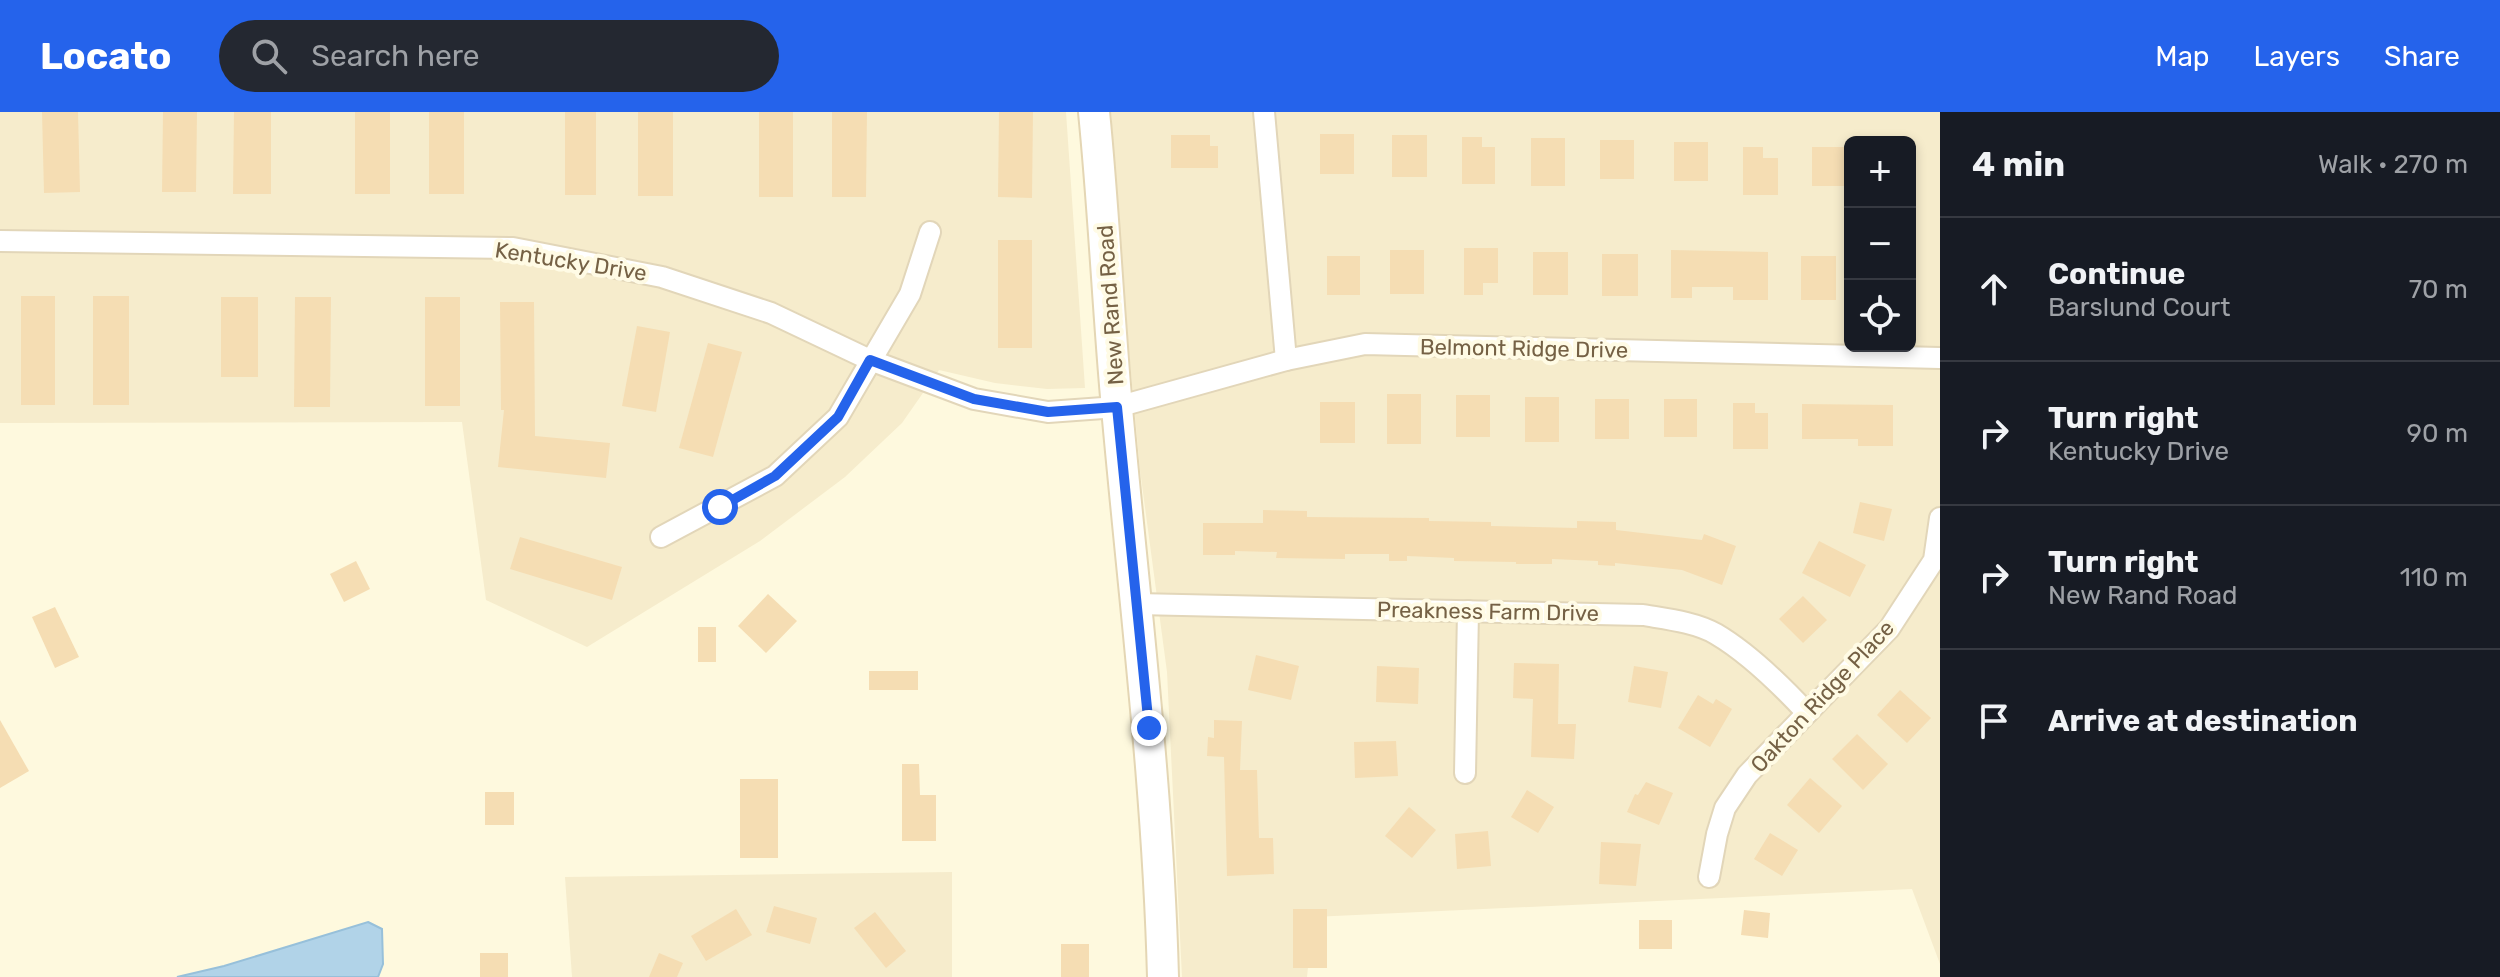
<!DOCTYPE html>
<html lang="en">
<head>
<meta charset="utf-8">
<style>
  body { margin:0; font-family:Rubik,sans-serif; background:#242831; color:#f1f3f6 }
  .controls { position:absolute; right:24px; top:24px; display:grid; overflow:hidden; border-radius:12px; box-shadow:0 4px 12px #0003 }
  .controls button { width:72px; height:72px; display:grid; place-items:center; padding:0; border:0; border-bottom:2px solid #363941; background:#171b24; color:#f1f3f6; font:40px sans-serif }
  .stop { position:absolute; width:24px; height:24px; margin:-18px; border:6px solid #2563eb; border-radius:50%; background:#fff }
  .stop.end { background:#2563eb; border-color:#fff; box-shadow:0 2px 8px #0008 }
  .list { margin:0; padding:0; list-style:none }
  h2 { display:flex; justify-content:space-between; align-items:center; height:104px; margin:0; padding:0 32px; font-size:34px }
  h2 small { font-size:26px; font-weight:400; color:#9ea1a6 }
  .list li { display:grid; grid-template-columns:52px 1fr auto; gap:24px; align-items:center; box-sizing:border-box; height:144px; padding:0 32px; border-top:2px solid #363941 }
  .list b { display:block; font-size:30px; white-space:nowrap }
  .list p { margin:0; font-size:26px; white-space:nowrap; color:#9ea1a6 }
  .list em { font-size:26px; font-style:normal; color:#9ea1a6 }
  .icon { flex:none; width:44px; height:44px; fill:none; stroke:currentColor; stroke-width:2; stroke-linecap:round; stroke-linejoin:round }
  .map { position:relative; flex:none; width:1940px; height:865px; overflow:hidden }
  header { display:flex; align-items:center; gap:48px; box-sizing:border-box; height:112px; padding:0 40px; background:#2563eb; color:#fff }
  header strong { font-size:38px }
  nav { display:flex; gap:44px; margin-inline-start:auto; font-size:28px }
  .search { width:560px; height:72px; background:#242831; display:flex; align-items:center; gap:20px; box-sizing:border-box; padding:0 28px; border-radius:44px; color:#9ea1a6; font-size:30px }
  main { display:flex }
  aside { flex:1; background:#171b24 }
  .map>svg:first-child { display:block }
  .residential { fill:#f6eccc; fill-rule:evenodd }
  .water { fill:#b1d3e8; stroke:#97c0da; stroke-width:2 }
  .building { fill:#f5ddb3 }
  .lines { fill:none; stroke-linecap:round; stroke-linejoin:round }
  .street-casing { stroke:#e2d6b9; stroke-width:24 }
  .secondary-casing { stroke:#e4d6b4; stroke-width:34 }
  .street { stroke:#fff; stroke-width:20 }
  .secondary { stroke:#fff; stroke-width:30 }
  .route { stroke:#2563eb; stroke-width:10 }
  .labels { text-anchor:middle; stroke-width:8; stroke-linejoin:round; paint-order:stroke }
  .street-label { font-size:22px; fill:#756145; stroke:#fffbe5 }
</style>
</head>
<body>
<header>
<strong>Locato</strong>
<div class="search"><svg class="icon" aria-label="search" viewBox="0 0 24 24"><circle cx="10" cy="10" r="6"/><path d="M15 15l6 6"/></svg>Search here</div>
<nav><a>Map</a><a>Layers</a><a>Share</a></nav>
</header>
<main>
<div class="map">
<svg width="1940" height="865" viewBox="0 0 1940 865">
  <rect width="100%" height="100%" fill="#fef9de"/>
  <g class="residential">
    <path d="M0 0H1066L1085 276 1047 277 995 271 939 258 902 311 845 365 760 429 587 535 486 488 462 310 0 311Z"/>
    <path d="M1111 0H1940V852L1912 777 1313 805 1307 865H1182L1167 560 1140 358 1123 175ZM1850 30H1910V234H1850Z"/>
    <path d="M952 760V865H572L565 765Z"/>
  </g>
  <path class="water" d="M368 810 382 817 383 852 378 865H177L224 854Z"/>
  <g class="building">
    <path d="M42 0H78L80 80 44 81Z"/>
    <path d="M163 0H197L196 80H162Z"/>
    <path d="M234 0H271V82H233Z"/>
    <rect x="355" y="0" width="35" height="82"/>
    <rect x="429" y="0" width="35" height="82"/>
    <rect x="565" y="0" width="31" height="83"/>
    <rect x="638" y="0" width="35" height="84"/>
    <rect x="759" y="0" width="34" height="85"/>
    <path d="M832 0H867L866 85H832Z"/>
    <path d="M999 0H1033L1032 86 998 85Z"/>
    <rect x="1320" y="22" width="34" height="40"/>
    <path d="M1171 23H1210V34H1218V56H1171Z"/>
    <rect x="1392" y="23" width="35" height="42"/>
    <path d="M1462 25H1482V35H1495V72H1462Z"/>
    <rect x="1531" y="26" width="34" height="48"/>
    <rect x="1600" y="28" width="34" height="39"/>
    <rect x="1674" y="30" width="34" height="39"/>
    <path d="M1743 35H1763V46H1778V83H1743Z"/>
    <rect x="1812" y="35" width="35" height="39"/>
    <rect x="998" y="128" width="34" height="108"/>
    <path d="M1464 136H1498V171H1483V183H1464Z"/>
    <rect x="1390" y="138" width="34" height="44"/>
    <path d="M1671 138 1768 140V188H1733V175H1692V186H1671Z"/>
    <rect x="1533" y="140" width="35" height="43"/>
    <rect x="1602" y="142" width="36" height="42"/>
    <rect x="1327" y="144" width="33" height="39"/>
    <rect x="1801" y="144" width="35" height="44"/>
    <rect x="21" y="184" width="34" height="109"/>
    <rect x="93" y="184" width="36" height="109"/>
    <rect x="221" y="185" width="37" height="80"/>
    <path d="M295 185H331L330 295H294Z"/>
    <rect x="425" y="185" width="35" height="109"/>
    <path d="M500 190H534L535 324 610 331 606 366 498 355 504 298H501Z"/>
    <path d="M637 214 670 220 656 300 622 294Z"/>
    <path d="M708 231 742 240 713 345 679 336Z"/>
    <rect x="1387" y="282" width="34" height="50"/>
    <rect x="1456" y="283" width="34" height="42"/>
    <rect x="1525" y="285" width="34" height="45"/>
    <rect x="1595" y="287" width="34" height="40"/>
    <rect x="1664" y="287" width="33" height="38"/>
    <rect x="1320" y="290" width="35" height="41"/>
    <path d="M1733 291H1755V301H1768V337H1733Z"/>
    <path d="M1802 292 1893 293V334H1858V327H1802Z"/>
    <path d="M1860 390 1892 397 1884 429 1853 421Z"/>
    <path d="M1263 398 1307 399V405L1429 406V409L1491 410V414L1577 416V409L1616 410V418L1702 428 1704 422 1736 434 1722 473 1682 458 1615 451V454L1598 453V449L1552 447V452H1516V450L1454 449V446L1407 444V449H1389V442H1345V447L1276 446 1277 440 1235 439V443H1203V411H1263Z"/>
    <path d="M520 425 622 455 612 488 510 457Z"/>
    <path d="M1819 429 1866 453 1850 485 1802 461Z"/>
    <path d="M356 449 370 477 344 490 330 462Z"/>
    <path d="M768 482 797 509 766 541 738 514Z"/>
    <path d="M1803 484 1827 508 1803 531 1779 507Z"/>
    <path d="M55 495 79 545 55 556 32 505Z"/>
    <rect x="698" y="515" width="18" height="35"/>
    <path d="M1256 543 1299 554 1291 588 1248 578Z"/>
    <path d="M1514 551 1559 552 1558 612H1576L1574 647 1531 645 1533 587 1513 586Z"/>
    <path d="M1377 554 1419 556 1418 592 1376 590Z"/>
    <path d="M1634 554 1668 560 1661 596 1628 590Z"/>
    <rect x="869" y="559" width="49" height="19"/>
    <path d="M1900 578 1931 606 1907 631 1877 603Z"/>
    <path d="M1698 583 1713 592 1716 587 1732 597 1710 635 1678 616Z"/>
    <path d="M0 608 29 659 0 676Z"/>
    <path d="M1214 608 1242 609 1240 658H1257L1259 726H1273L1274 762 1227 764 1224 645 1207 644 1208 625 1214 626Z"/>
    <path d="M1857 622 1888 652 1863 678 1832 647Z"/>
    <path d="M1396 629 1398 664 1355 666 1354 630Z"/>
    <path d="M902 652H919L920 683H936V729H902Z"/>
    <path d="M1810 666 1842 694 1819 721 1787 693Z"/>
    <rect x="740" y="667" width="38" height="79"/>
    <path d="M1646 670 1673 681 1659 713 1627 700 1635 682 1638 683Z"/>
    <path d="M1527 678 1554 695 1538 721 1511 705Z"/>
    <rect x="485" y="680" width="29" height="33"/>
    <path d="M1409 695 1436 718 1412 746 1385 724Z"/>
    <path d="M1488 719 1491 754 1457 757 1455 722Z"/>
    <path d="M1770 721 1798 738 1782 764 1754 747Z"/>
    <path d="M1601 730 1641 732 1636 774 1599 772Z"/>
    <path d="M774 794 817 806 810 832 766 820Z"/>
    <path d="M736 797 752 823 706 849 691 824Z"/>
    <rect x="1293" y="797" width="34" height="59"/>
    <path d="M1744 798 1770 801 1768 826 1741 823Z"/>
    <path d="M875 800 906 839 886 856 854 816Z"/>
    <rect x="1639" y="808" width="33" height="29"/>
    <rect x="1061" y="832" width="28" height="33"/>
    <rect x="480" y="841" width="28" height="24"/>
    <path d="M659 841 683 851 677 865H649Z"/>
  </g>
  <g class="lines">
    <defs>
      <g id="street">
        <path d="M1264 0 1286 248"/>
        <path d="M0 129 513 136 662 165 771 201 870 248 974 287 1048 300 1117 295 1286 248 1365 232 1940 246"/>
        <path d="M661 425 775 364 838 305 910 182 930 120"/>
        <path d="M1137 492 1643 503C1666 507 1695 510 1716 522 1750 542 1781 573 1807 601"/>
        <path d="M1465 661 1468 499"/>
        <path d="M1709 765 1717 722 1725 696 1747 663 1889 517 1934 448 1940 406"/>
      </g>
      <path id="secondary" d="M1094 0C1104 99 1108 198 1117 296 1134 486 1158 674 1163 865"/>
    </defs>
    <use href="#street" class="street-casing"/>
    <use href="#secondary" class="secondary-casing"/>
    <use href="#street" class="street"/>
    <use href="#secondary" class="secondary"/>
  </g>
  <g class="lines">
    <path class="route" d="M720 395 775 364 838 305 870 248 974 287 1048 300 1117 295 1149 616"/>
  </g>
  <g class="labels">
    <g class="street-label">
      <text transform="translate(571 149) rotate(9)" y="8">Kentucky Drive</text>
      <text transform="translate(1110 193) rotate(-94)" y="8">New Rand Road</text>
      <text transform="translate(1524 236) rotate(1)" y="8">Belmont Ridge Drive</text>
      <text transform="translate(1488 499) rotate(1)" y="8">Preakness Farm Drive</text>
      <text transform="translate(1822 584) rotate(-47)" y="8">Oakton Ridge Place</text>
    </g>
  </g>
</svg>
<div class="controls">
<button>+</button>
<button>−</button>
<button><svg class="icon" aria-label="locate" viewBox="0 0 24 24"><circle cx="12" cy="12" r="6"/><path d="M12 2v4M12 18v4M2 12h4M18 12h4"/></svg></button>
</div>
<div class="stop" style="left:720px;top:395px"></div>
<div class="stop end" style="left:1149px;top:616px"></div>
</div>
<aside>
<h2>4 min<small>Walk · 270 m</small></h2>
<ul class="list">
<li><svg class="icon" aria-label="ahead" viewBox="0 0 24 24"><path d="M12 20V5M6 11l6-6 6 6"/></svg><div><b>Continue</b><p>Barslund Court</p></div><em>70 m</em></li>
<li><svg class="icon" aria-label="right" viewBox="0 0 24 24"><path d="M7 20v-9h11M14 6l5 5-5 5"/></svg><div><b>Turn right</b><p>Kentucky Drive</p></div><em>90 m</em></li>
<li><svg class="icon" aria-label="right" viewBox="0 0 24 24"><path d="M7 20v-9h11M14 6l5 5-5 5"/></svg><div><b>Turn right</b><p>New Rand Road</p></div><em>110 m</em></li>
<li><svg class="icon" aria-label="arrive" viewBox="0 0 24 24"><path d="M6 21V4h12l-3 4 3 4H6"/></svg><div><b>Arrive at destination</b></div></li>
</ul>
</aside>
</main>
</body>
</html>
